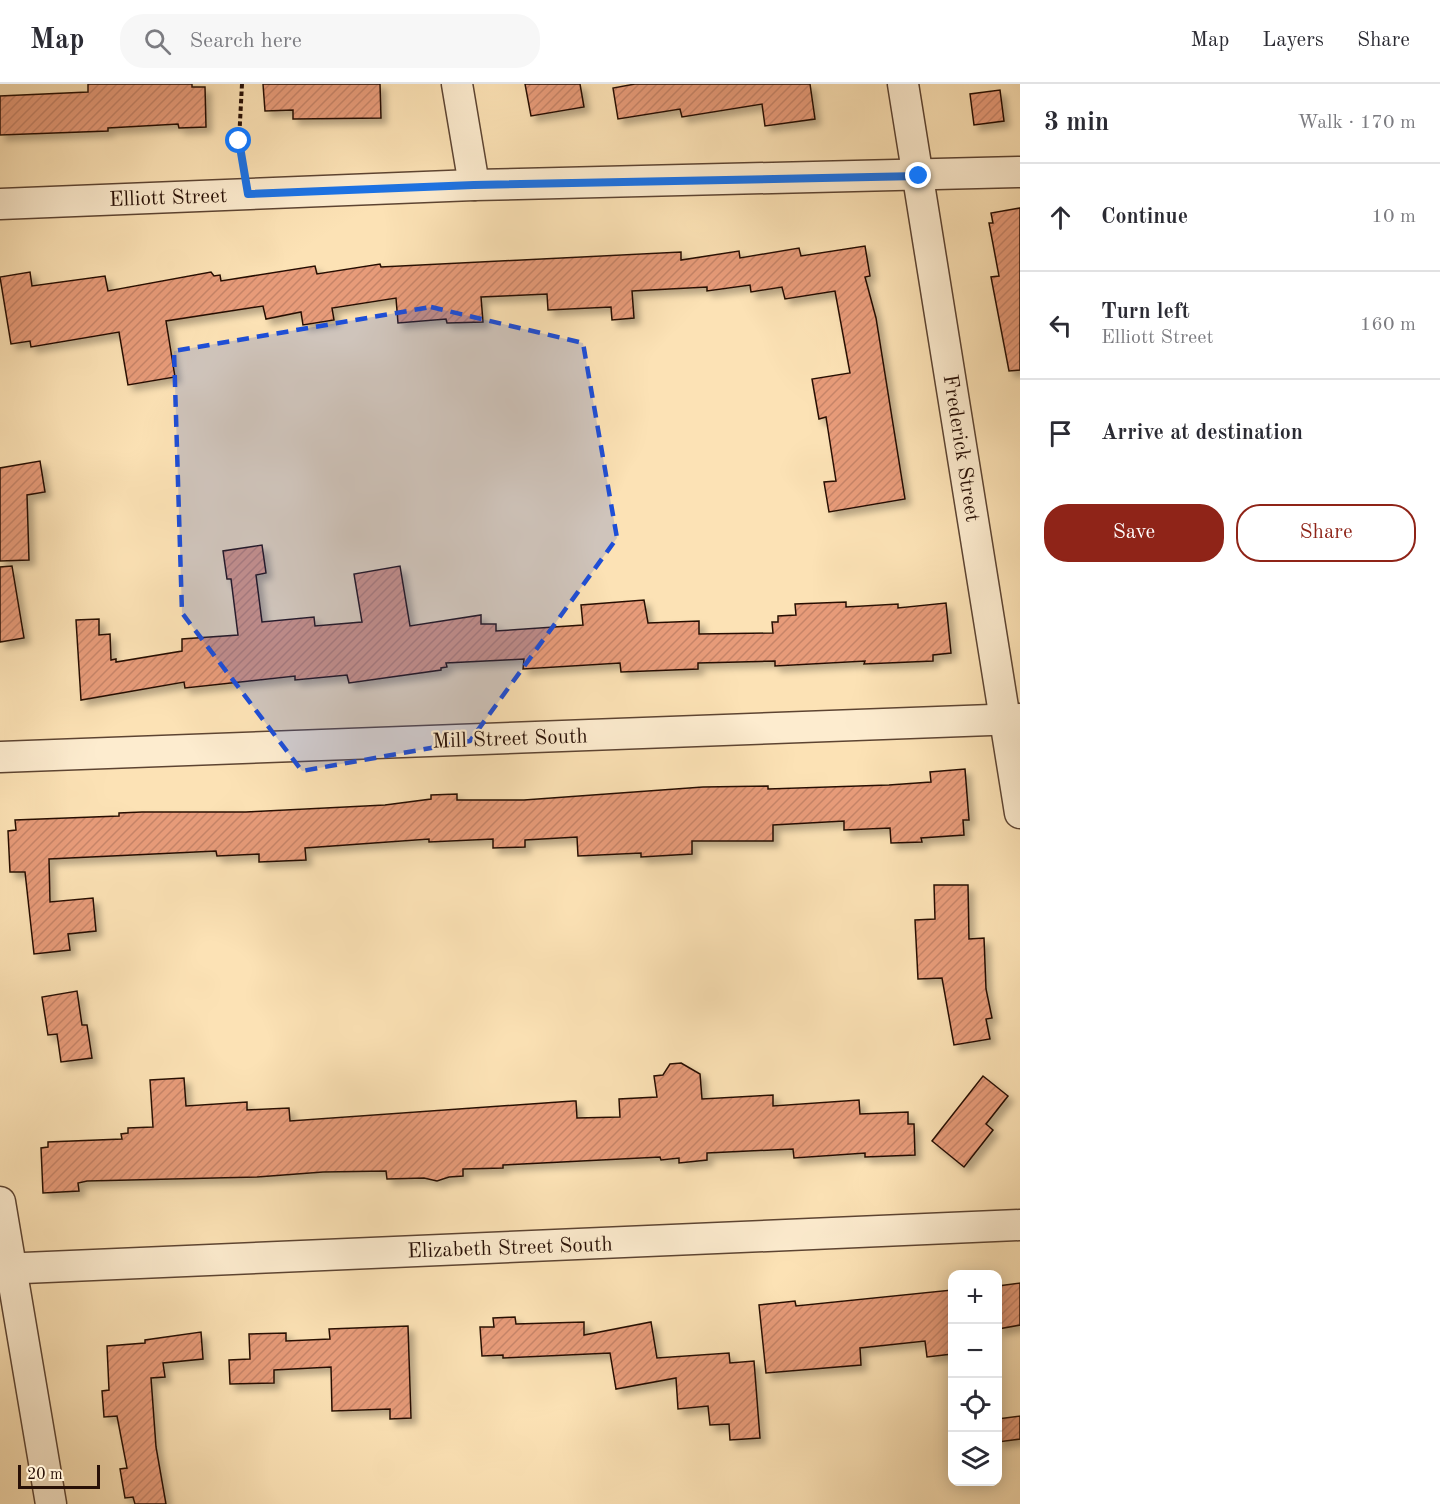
<!DOCTYPE html>
<html lang="en">
<head>
<meta charset="utf-8">
<style>
  body { margin:0; font-family:"Old Standard TT",serif; background:#f7f7f7; color:#2b2b33 }
  .controls { position:absolute; right:18px; bottom:18px; display:grid; overflow:hidden; border-radius:12px; box-shadow:0 3px 15px #0003 }
  .controls button { width:54px; height:54px; display:grid; place-items:center; padding:0; border:0; border-bottom:2px solid #e1e1e2; background:#fff; color:#2b2b33; font:30px sans-serif }
  .scale { position:absolute; left:18px; bottom:15px; width:82px; box-sizing:border-box; padding-left:6px; border:3px solid #281006; border-top:0; font-size:16px; line-height:21px; white-space:nowrap; color:#281006; -webkit-text-stroke:4px #fdeccf; paint-order:stroke }
  .stop { position:absolute; width:18px; height:18px; margin:-14px; border:4px solid #1a73e8; border-radius:50%; background:#fff }
  .stop.end { background:#1a73e8; border-color:#fff; box-shadow:0 2px 6px #0008 }
  .list { margin:0; padding:0; list-style:none }
  h2 { display:flex; justify-content:space-between; align-items:center; height:78px; margin:0; padding:0 24px; font-size:26px }
  h2 small { font-size:20px; font-weight:400; color:#7c7c81 }
  .list li { display:grid; grid-template-columns:39px 1fr auto; gap:18px; align-items:center; box-sizing:border-box; height:108px; padding:0 24px; border-top:2px solid #e1e1e2 }
  .list b { display:block; font-size:22px; white-space:nowrap }
  .list p { margin:0; font-size:20px; white-space:nowrap; color:#7c7c81 }
  .list em { font-size:20px; font-style:normal; color:#7c7c81 }
  .actions { display:flex; gap:12px; padding:18px 24px }
  .actions a { flex:1; padding:14px 0; border:2px solid #8f2418; border-radius:24px; text-align:center; font-size:21px; color:#8f2418 }
  .actions .main { background:#8f2418; color:#fff }
  .icon { flex:none; width:33px; height:33px; fill:none; stroke:currentColor; stroke-width:2; stroke-linecap:round; stroke-linejoin:round }
  .map { position:relative; flex:none; width:1020px; height:1420px; overflow:hidden }
  header { display:flex; align-items:center; gap:36px; box-sizing:border-box; height:84px; padding:0 30px; background:#fff; border-bottom:2px solid #e1e1e2 }
  header strong { font-size:28px }
  nav { display:flex; gap:33px; margin-inline-start:auto; font-size:21px }
  .search { width:420px; height:54px; background:#f7f7f7; display:flex; align-items:center; gap:15px; box-sizing:border-box; padding:0 21px; border-radius:24px; color:#7c7c81; font-size:22px }
  main { display:flex }
  aside { flex:1; background:#fff }
  .map>svg:first-child { display:block }
  .building { fill:url(#building-hatch); stroke:#281006; stroke-width:1.5; filter:url(#shadow) }
  .lines { fill:none; stroke-linecap:round; stroke-linejoin:round }
  .street-casing { stroke:#5d4432; stroke-width:33 }
  .path { stroke:#281006; stroke-width:4; stroke-dasharray:4.5 3; stroke-linecap:butt }
  .street { stroke:#fdeccf; stroke-width:30 }
  .route { stroke:#1a73e8; stroke-width:8 }
  .marked { fill:#1d4ed8; fill-opacity:0.2; stroke:#1d4ed8; stroke-width:4.5; stroke-dasharray:12 8; stroke-linejoin:round }
  .labels { text-anchor:middle; stroke-width:4.5; stroke-linejoin:round; paint-order:stroke }
  .street-label { font-size:21px; fill:#281006; stroke:#fdeccf }
</style>
</head>
<body>
<header>
<strong>Map</strong>
<div class="search"><svg class="icon" aria-label="search" viewBox="0 0 24 24"><circle cx="10" cy="10" r="6"/><path d="M15 15l6 6"/></svg>Search here</div>
<nav><a>Map</a><a>Layers</a><a>Share</a></nav>
</header>
<main>
<div class="map">
<svg width="1020" height="1420" viewBox="0 0 1020 1420">
  <defs>
    <pattern id="building-hatch" width="6" height="6" patternUnits="userSpaceOnUse" patternTransform="scale(1.5)"><rect width="6" height="6" fill="#e79b79"/><path d="M-1 1l2-2M0 6l6-6M5 7l2-2" fill="none" stroke="#c68467"/></pattern>
    <filter id="shadow"><feDropShadow dx="5.5" dy="5.5" stdDeviation="3" flood-color="#0004"/></filter>
  </defs>
  <rect width="100%" height="100%" fill="#fce2b5"/>
  <filter id="stains"><feTurbulence type="fractalNoise" baseFrequency=".00333" numOctaves="4"/><feColorMatrix values="0 0 0 0 .2 0 0 0 0 .09 0 0 0 0 .02 0 0 0 .5 -.17"/></filter>
  <radialGradient id="worn" r=".72"><stop offset=".6" stop-color="#630" stop-opacity="0"/><stop offset="1" stop-color="#630" stop-opacity=".3"/></radialGradient>
  <g class="building">
    <path d="M88 0H192V3H205L206 43 179 44 178 40 108 44V47L0 51V12L88 8Z"/>
    <path d="M263 0H380L381 34 293 35V26L265 27Z"/>
    <path d="M525 0H580L584 23 531 32Z"/>
    <path d="M635 0H810L815 35 765 42 762 20 682 33 680 25 618 35 613 4Z"/>
    <path d="M1000 6 1004 37 974 41 970 10Z"/>
    <path d="M1020 124V286L1009 287 991 193 999 192 989 139H993L991 129Z"/>
    <path d="M865 162 870 192 865 193 876 234 905 415 829 428 824 398 836 397 826 333 819 335 812 295 850 289 835 207 785 215 782 203 751 208 750 201 707 207V203L632 207 634 234 612 236 611 223 548 226 547 210 481 213 483 238 447 239 446 235 398 239 396 214 332 224 334 236 303 241 301 228 266 235 263 222 166 237 175 293 128 301 119 248 31 263 30 257 11 260 0 193 30 188 32 202 105 192 108 207 211 188 214 192 220 191 221 197 315 182 317 190 380 180 381 183 681 168V176L739 167 740 174 799 164 801 172Z"/>
    <path d="M40 377 45 408 27 411 29 476 0 477V384Z"/>
    <path d="M262 461 266 489 256 491 262 538 314 533 315 542 362 538 354 490 400 482 410 542 481 531V540H496V547L583 541 581 521 644 516 648 539 699 537V550L773 549 772 538H778V532L796 531 795 520 846 518V523L898 520V524L946 519 951 569 933 571V577L864 580 865 577 775 582V577L698 579V585L621 588 620 579 523 585 524 575 446 579 447 583 441 584V586L349 599 347 591 295 596V592L185 604 184 598 81 616 76 536 99 535V551L110 550 111 576 116 575V578L182 567V555L238 551 231 495H227L223 467Z"/>
    <path d="M12 482 24 554 0 558V483Z"/>
    <path d="M965 685 969 736H963L964 751 921 754 922 758 891 759 890 744 844 746V737L773 741V757H692V770L641 773V769L578 772 577 753 525 756V763L493 764V755L429 758V755L305 764 306 776 259 778V770L217 772 216 767 49 775 50 818 93 814 96 847 68 850 70 866 34 870 25 788H10L8 747 16 746 15 736 119 732V729L142 728H246L385 721 431 715V711L457 710V716H524L703 703 768 702V705L889 701 931 698 930 688Z"/>
    <path d="M934 801H968L969 855 984 854 986 905 992 934 986 935 990 955 954 961 942 894 918 895 915 836 935 835Z"/>
    <path d="M77 907 82 941H87L92 974 61 978 57 950 48 951 42 913Z"/>
    <path d="M681 979 700 990 702 1015 773 1011V1022L859 1016 860 1030 908 1028V1040H914L915 1071 865 1073V1069L794 1074 793 1065 707 1069V1076L679 1079V1074L661 1076 660 1073 503 1081V1084L463 1085V1092L449 1093 437 1097 424 1094 387 1095 386 1087 323 1088 257 1093 87 1097 78 1099 79 1107 43 1109 41 1064 48 1063V1058L122 1055 121 1050 128 1049V1044L153 1043 150 996 184 994 186 1022 247 1018V1026L289 1024 290 1037 573 1017H576L577 1034 620 1033 619 1015 657 1013 654 992 663 991 670 980Z"/>
    <path d="M983 992 1008 1012 986 1040 993 1046 964 1083 932 1057Z"/>
    <path d="M1020 1199V1241L998 1245V1202Z"/>
    <path d="M952 1206V1270L927 1273 925 1257 860 1264 861 1281 766 1289 759 1221 795 1217 796 1222Z"/>
    <path d="M515 1233 516 1240 584 1238V1251L651 1238 657 1274 729 1269 730 1279 754 1277 760 1354 730 1356 729 1340 710 1341 708 1322 678 1325 676 1294 616 1305 610 1269 503 1274V1271L482 1272 480 1243H494L493 1234Z"/>
    <path d="M408 1242 411 1334 390 1335V1325L332 1327 331 1283 274 1286V1299L230 1300 229 1276 250 1275 249 1250 286 1249V1257L330 1255 329 1245Z"/>
    <path d="M201 1248 203 1275 163 1279 165 1293 151 1294 156 1363 166 1420H135L133 1413 125 1414 120 1385 127 1384 117 1332 104 1333 102 1307 109 1306 107 1262 145 1259V1256Z"/>
    <path d="M1020 1332V1355L998 1358V1335Z"/>
  </g>
  <g class="lines">
    <defs>
      <g id="street">
        <path d="M457 0 474 101"/>
        <path d="M903 0 1020 729"/>
        <path d="M0 120 474 101 1020 88"/>
        <path d="M0 673 1020 635"/>
        <path d="M0 1118 51 1420"/>
        <path d="M0 1185 1020 1141"/>
      </g>
    </defs>
    <use href="#street" class="street-casing"/>
    <path class="path" d="M242 0 239 57 243 83"/>
    <use href="#street" class="street"/>
  </g>
  <g class="lines">
    <path class="route" d="M239 57 248 110 474 101 919 92"/>
  </g>
  <path class="marked" d="M431 223 583 259 617 454 470 657 302 687 182 529 174 267Z"/>
  <g class="labels">
    <g class="street-label">
      <text transform="translate(168 113) rotate(-2)" y="7">Elliott Street</text>
      <text transform="translate(962 364) rotate(81)" y="7">Frederick Street</text>
      <text transform="translate(510 654) rotate(-2)" y="7">Mill Street South</text>
      <text transform="translate(510 1163) rotate(-2)" y="7">Elizabeth Street South</text>
    </g>
  </g>
  <rect width="100%" height="100%" filter="url(#stains)"/>
  <rect width="100%" height="100%" fill="url(#worn)"/>
</svg>
<div class="controls">
<button>+</button>
<button>−</button>
<button><svg class="icon" aria-label="locate" viewBox="0 0 24 24"><circle cx="12" cy="12" r="6"/><path d="M12 2v4M12 18v4M2 12h4M18 12h4"/></svg></button>
<button><svg class="icon" aria-label="layers" viewBox="0 0 24 24"><path d="M12 4l9 5-9 5-9-5zM3 14l9 5 9-5"/></svg></button>
</div>
<div class="scale">20 m</div>
<div class="stop" style="left:239px;top:57px"></div>
<div class="stop end" style="left:919px;top:92px"></div>
</div>
<aside>
<h2>3 min<small>Walk · 170 m</small></h2>
<ul class="list">
<li><svg class="icon" aria-label="ahead" viewBox="0 0 24 24"><path d="M12 20V5M6 11l6-6 6 6"/></svg><div><b>Continue</b></div><em>10 m</em></li>
<li><svg class="icon" aria-label="left" viewBox="0 0 24 24"><path d="M17 20v-9H6M10 6l-5 5 5 5"/></svg><div><b>Turn left</b><p>Elliott Street</p></div><em>160 m</em></li>
<li><svg class="icon" aria-label="arrive" viewBox="0 0 24 24"><path d="M6 21V4h12l-3 4 3 4H6"/></svg><div><b>Arrive at destination</b></div></li>
</ul>
<div class="actions"><a class="main">Save</a><a>Share</a></div>
</aside>
</main>
</body>
</html>
